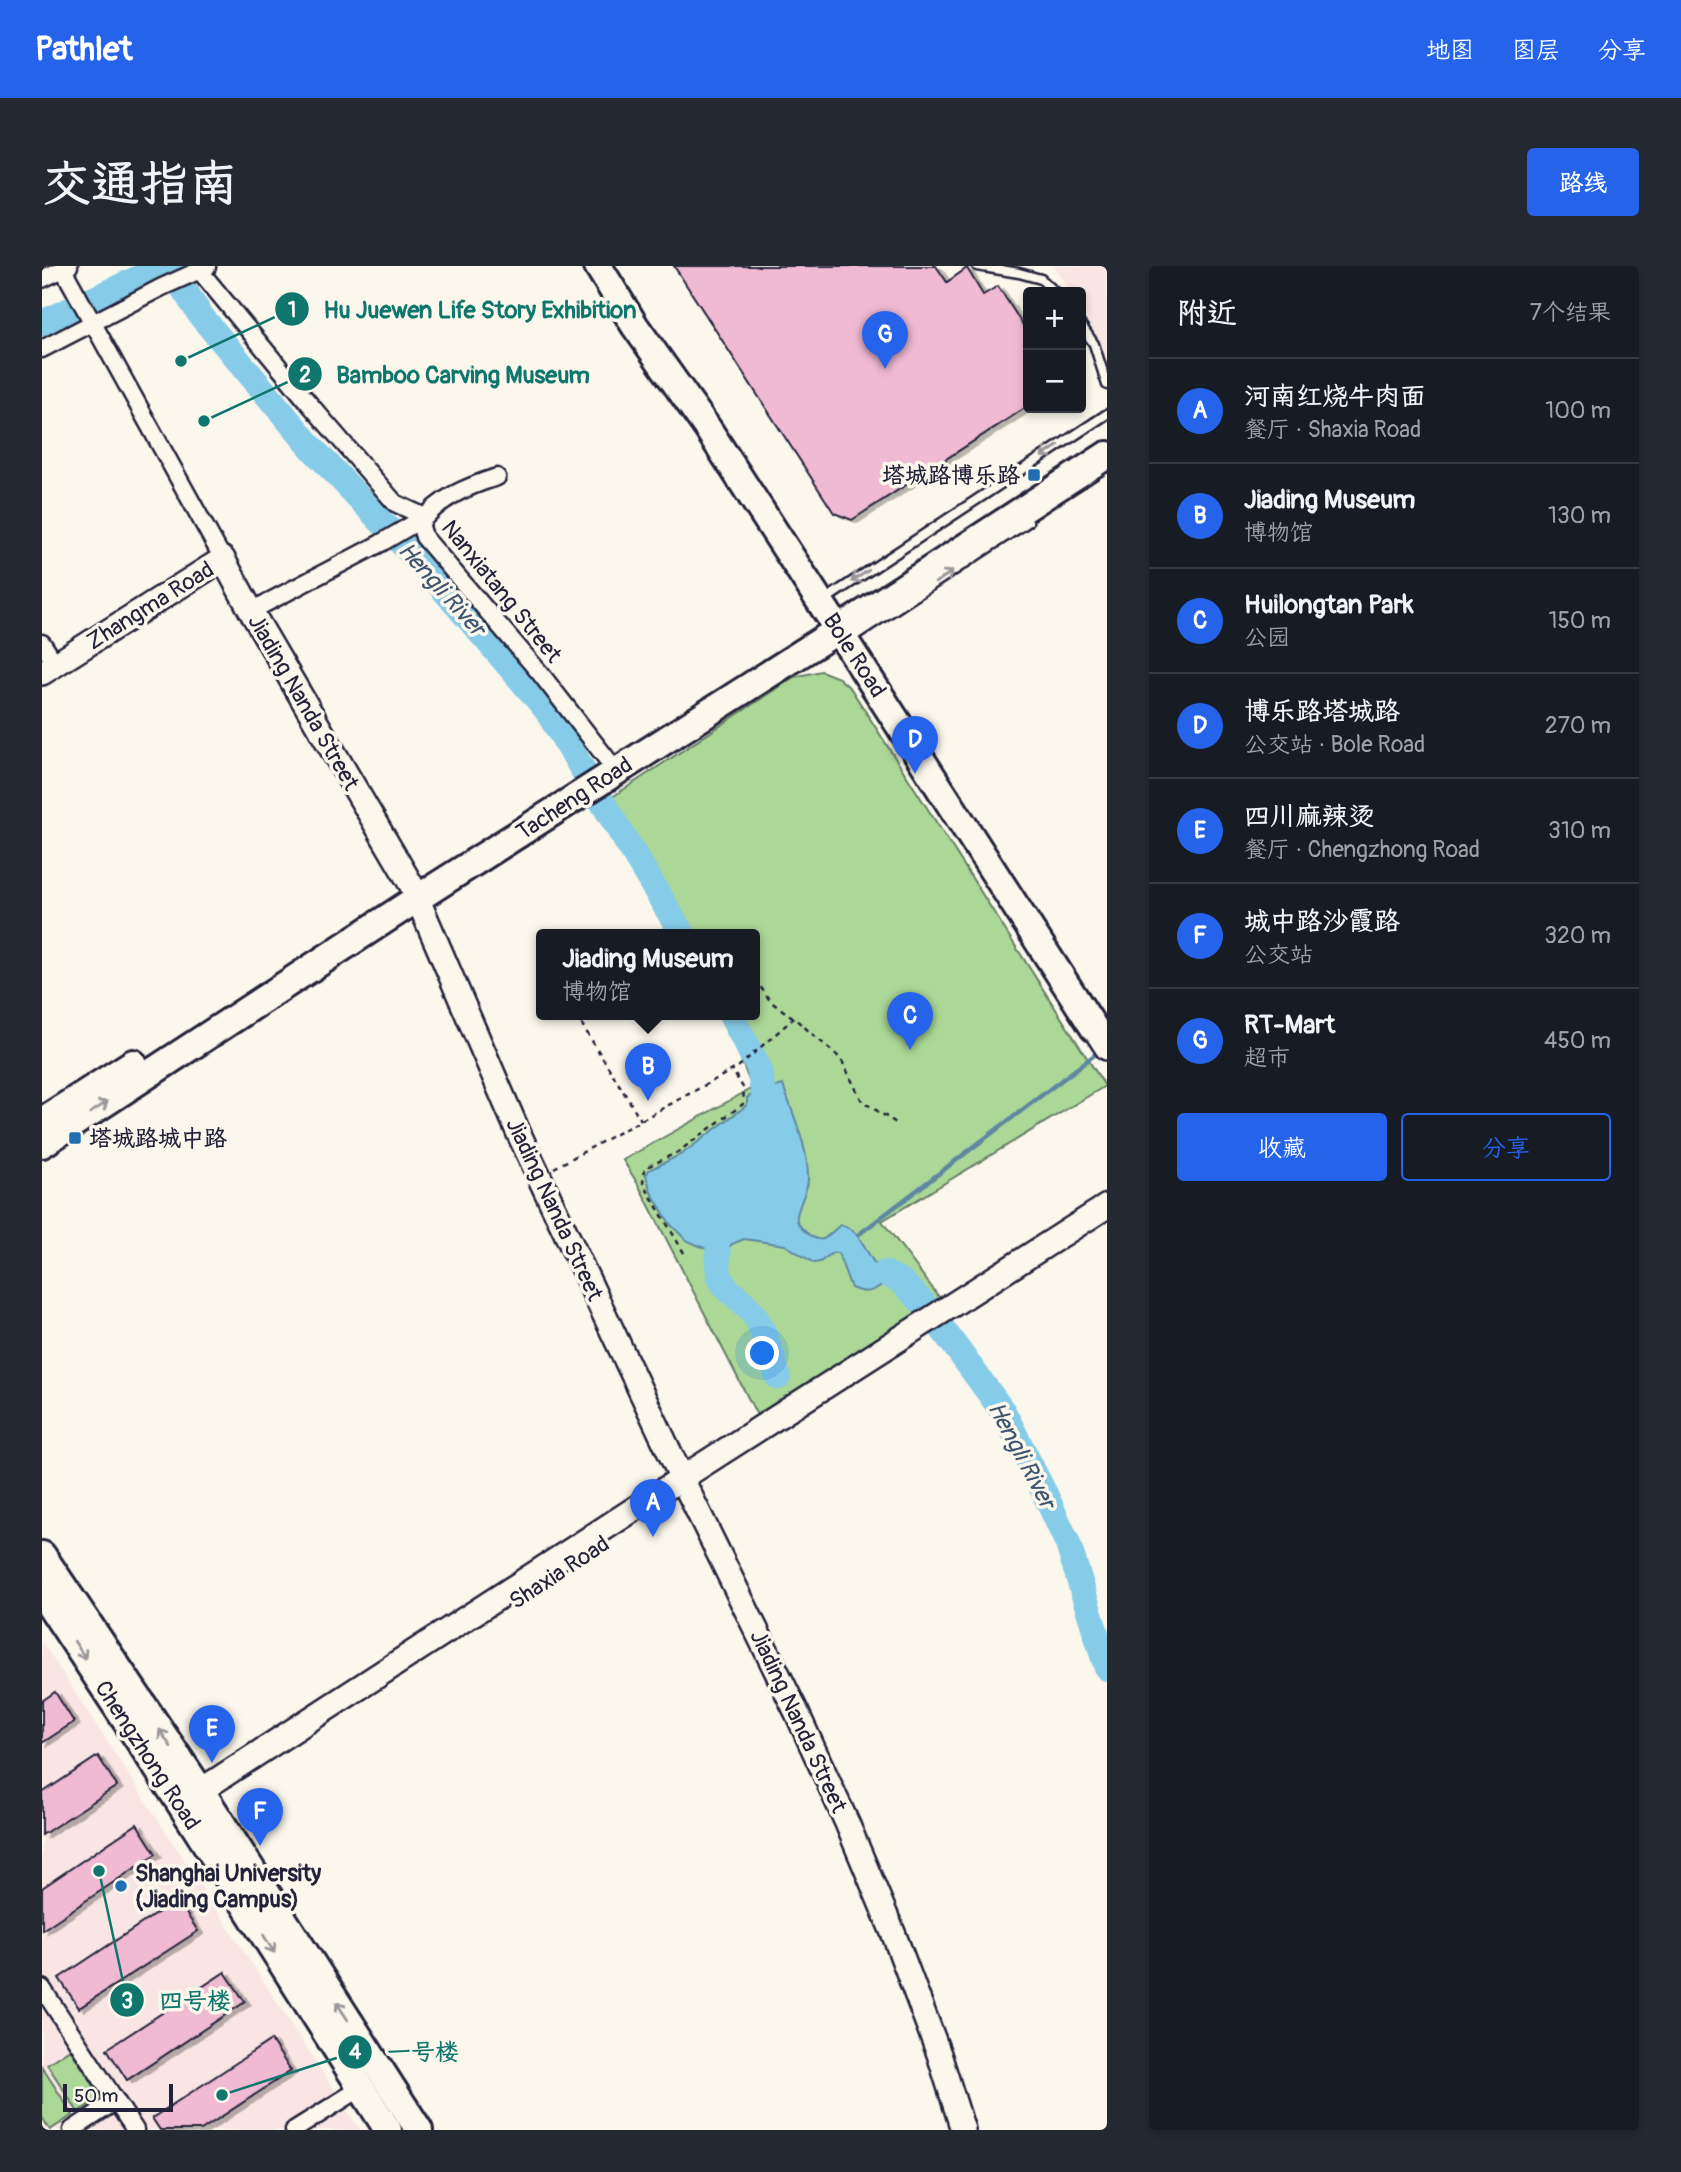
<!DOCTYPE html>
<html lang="zh">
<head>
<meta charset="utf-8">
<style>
  body { margin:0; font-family:Pangolin,"LXGW WenKai TC",sans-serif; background:#242831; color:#f1f3f6 }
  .controls { position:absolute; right:21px; top:21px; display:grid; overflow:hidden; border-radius:7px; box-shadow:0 4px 10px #0003 }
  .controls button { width:63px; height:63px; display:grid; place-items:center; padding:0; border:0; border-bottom:2px solid #363941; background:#171b24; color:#f1f3f6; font:35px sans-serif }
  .scale { position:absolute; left:21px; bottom:18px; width:110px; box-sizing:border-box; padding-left:7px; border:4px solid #22223b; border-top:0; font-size:19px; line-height:24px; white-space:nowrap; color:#22223b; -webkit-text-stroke:5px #fbf7ec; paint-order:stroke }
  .you { position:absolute; left:721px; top:1088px; width:24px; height:24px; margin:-18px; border:5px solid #fff; border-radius:50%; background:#1a73e8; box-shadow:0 0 0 10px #1a73e833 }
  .badge { display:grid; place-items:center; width:46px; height:46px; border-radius:50%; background:#2563eb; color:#fff; font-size:23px; font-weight:700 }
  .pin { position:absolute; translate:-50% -58px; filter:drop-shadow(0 2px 4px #0008) }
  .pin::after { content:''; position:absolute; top:37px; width:24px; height:21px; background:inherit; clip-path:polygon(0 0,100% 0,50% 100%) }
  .popup { position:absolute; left:494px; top:663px; width:224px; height:91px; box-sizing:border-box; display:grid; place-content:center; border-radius:7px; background:#171b24; filter:drop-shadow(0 2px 5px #0005); font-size:23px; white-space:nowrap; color:#9ea1a6 }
  .popup b { font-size:26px; color:#f1f3f6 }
  .popup::after { content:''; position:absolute; left:50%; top:100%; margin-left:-14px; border:14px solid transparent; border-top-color:#171b24 }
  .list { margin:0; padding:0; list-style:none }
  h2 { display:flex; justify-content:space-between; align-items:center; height:91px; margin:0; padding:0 28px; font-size:30px }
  h2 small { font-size:23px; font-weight:400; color:#9ea1a6 }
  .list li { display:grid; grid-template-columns:46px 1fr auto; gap:21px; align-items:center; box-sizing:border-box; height:105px; padding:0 28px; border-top:2px solid #363941 }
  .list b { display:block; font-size:26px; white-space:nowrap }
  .list p { margin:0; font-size:23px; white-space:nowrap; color:#9ea1a6 }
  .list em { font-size:23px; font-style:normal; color:#9ea1a6 }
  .actions { display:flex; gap:14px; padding:21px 28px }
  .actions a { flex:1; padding:16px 0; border:2px solid #2563eb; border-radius:7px; text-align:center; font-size:24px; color:#2563eb }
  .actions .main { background:#2563eb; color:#fff }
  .map { position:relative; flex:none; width:1065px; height:1864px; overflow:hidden; border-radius:7px }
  header { display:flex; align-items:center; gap:42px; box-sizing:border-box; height:98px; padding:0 35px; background:#2563eb; color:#fff }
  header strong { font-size:33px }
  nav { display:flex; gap:38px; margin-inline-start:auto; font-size:24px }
  .intro { display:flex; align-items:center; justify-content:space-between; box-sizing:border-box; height:168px; padding:0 42px }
  h1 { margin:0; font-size:49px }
  .button { padding:18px 32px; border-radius:7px; background:#2563eb; color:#fff; font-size:24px; font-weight:700 }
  main { display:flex; gap:42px; padding:0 42px }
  aside { flex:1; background:#171b24; border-radius:7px; box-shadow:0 4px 10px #0003 }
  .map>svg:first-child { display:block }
  .built { fill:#f8e5e4 }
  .green { fill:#abd897; stroke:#667d69; stroke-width:2 }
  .water { fill:#86cbe7; stroke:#5e87a2; stroke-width:2 }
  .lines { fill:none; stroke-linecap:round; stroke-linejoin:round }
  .stream { stroke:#5e87a2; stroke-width:4.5 }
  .river { stroke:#86cbe7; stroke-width:26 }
  .building { fill:#f0bad3; stroke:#22223b; stroke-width:2; filter:url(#shadow) }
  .lane-casing { stroke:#22223b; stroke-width:13 }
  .street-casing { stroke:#22223b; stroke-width:21 }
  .secondary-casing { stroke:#22223b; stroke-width:28 }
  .primary-casing { stroke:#22223b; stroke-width:32 }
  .path { stroke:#22223b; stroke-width:2.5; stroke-dasharray:5 5; stroke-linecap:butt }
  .lane { stroke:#fbf7ec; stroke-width:8 }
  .street { stroke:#fbf7ec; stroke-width:16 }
  .secondary { stroke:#fbf7ec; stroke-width:23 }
  .primary { stroke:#fbf7ec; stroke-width:26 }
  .oneway { stroke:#99979c }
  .poi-dot { fill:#1f6fb2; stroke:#fbf7ec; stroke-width:2.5 }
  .labels { text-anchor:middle; stroke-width:7; stroke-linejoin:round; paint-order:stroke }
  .poi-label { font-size:23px; font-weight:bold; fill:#22223b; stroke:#fbf7ec; text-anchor:start }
  .street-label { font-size:23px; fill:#22223b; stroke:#fbf7ec }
  .water-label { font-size:24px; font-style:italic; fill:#40556f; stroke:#fbf7ec }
  .leader { fill:none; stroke:#0f766e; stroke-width:2.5 }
  .callout-dot { fill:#0f766e; stroke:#fbf7ec; stroke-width:2.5 }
  .mark-label { font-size:21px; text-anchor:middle; font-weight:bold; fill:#fff }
  .callout-label { font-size:24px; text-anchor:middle; font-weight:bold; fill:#0f766e; stroke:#fbf7ec; stroke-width:7; stroke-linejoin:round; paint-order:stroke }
</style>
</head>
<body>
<header>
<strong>Pathlet</strong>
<nav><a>地图</a><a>图层</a><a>分享</a></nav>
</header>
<div class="intro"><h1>交通指南</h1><a class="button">路线</a></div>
<main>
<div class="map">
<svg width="1065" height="1864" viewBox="0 0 1065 1864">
  <defs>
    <filter id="shadow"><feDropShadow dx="5.5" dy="3" stdDeviation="0" flood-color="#0004"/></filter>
  </defs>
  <rect width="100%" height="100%" fill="#fbf7ec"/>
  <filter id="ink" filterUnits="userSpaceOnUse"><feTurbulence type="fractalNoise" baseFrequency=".0143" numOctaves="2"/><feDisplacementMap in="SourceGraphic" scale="14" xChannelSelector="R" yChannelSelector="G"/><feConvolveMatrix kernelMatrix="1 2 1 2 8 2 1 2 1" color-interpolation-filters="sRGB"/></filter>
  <g filter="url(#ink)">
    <g class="built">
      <path d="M1012 0H1065V119L1052 78 1057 73 1039 43V26H1028Z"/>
      <path d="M0 1376 318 1864H0Z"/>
    </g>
    <g class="green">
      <path d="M779 405 797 412 809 423 1063 820 840 955 900 1035 718 1155 597 920 581 894 710 822 690 771 677 749H713V669H628L552 543 752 411Z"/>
      <path d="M28 1783 59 1831 36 1846 5 1798Z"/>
      <path d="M0 1801 31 1849 8 1864 0 1851Z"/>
    </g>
    <path class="water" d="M741 819C751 849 767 882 766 914 766 925 752 947 755 955 758 962 772 976 781 973 786 971 793 963 798 959 824 964 822 994 843 1007V1016C831 1027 823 1028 809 1022L796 987H790L778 996 772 997 743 979 702 973 690 978 682 986H671L644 974 628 958 609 926 604 909 607 904 640 888 705 839V832L712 827Z"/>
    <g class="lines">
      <path class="stream" d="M816 969 1059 784"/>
      <g class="river">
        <path d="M127 0 159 50 269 181 384 303 504 443 641 669"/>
        <path d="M0 57 123 0"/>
        <path d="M689 749 717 802 721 825"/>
        <path d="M676 986C673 1028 692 1021 712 1049 723 1064 730 1092 736 1111"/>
        <path d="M843 1007 860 1016 883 1039 962 1147 1003 1228 1026 1278 1065 1402"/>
      </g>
    </g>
    <g class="building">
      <path d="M632 0H894L905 16 925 2 941 29 956 20 986 67V140L810 254 792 247Z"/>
      <path d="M13 1426 32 1456 0 1477V1435Z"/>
      <path d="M56 1490 75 1520 0 1569V1527Z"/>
      <path d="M95 1558 114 1588 0 1664V1622Z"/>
      <path d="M135 1634 156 1665 37 1742 17 1712Z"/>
      <path d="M183 1706 203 1736 85 1814 65 1783Z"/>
      <path d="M229 1774 249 1805 159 1864H118L110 1852Z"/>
    </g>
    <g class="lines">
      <defs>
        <g id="lane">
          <path d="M935 0 977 7 999 13 1013 26"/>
          <path d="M1039 59 1052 78 1065 119"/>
          <path d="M781 335 1065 148"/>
          <path d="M806 374 986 256"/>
        </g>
        <g id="street">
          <path d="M21 3 181 293"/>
          <path d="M158 5 265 135 353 237 383 251"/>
          <path d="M0 13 27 0"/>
          <path d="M0 83 120 21 165 1"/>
          <path d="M455 211C424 221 399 231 378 257L382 271 498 407 565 493"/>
          <path d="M209 345 339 277 383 251"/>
          <path d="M0 377 14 399"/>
          <path d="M0 1722 93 1864"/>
          <path d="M30 1864 74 1835"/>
          <path d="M252 1864 319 1822"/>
        </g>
        <g id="secondary">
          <path d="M0 407 181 293 209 345 370 620 477 868 645 1223 755 1447 805 1557 852 1669 897 1788 921 1864"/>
          <path d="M1052 762 1065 782"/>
          <path d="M144 1534 640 1212 1065 940"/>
        </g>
        <g id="primary">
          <path d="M556 0 593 60 666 163 788 351"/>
          <path d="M796 364 1052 762"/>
          <path d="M0 855 91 797"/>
          <path d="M0 878 376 632 796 364 1065 189"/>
          <path d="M0 1289 159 1525 377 1864"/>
          <path d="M0 1327 138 1537 346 1864"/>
        </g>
      </defs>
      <use href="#lane" class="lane-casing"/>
      <use href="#street" class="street-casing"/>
      <use href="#secondary" class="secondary-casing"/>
      <use href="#primary" class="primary-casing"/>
      <g class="path">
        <path d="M713 713 729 736 752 752 799 793 820 835 854 857"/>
        <path d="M534 749 599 854"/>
        <path d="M512 902 696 801 752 752"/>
        <path d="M642 987 601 917 603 902 636 886 701 838 702 823 690 804"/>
      </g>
      <use href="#lane" class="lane"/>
      <use href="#street" class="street"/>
      <use href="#secondary" class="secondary"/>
      <use href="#primary" class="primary"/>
    </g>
    <defs><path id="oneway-shaft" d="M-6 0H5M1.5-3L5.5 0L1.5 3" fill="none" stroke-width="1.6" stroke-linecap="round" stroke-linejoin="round" transform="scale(1.75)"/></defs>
    <g class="oneway">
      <use href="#oneway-shaft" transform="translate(1008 185) rotate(147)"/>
      <use href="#oneway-shaft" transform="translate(818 310) rotate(147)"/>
      <use href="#oneway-shaft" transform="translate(902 311) rotate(-33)"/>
      <use href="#oneway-shaft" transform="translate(57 841) rotate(-33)"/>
      <use href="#oneway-shaft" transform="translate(38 1384) rotate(57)"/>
      <use href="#oneway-shaft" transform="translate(123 1472) rotate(-124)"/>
      <use href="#oneway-shaft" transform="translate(227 1678) rotate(58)"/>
      <use href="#oneway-shaft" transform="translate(300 1745) rotate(-123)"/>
    </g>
  </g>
  <g class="poi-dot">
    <rect x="985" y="202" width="14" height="14" rx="3.5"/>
    <rect x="26" y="865" width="14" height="14" rx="3.5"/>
    <circle cx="79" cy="1620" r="7"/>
  </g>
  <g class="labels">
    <g class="poi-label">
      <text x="978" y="217" text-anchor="end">塔城路博乐路</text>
      <text x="47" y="880">塔城路城中路</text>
      <text x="93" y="1615">Shanghai University<tspan x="93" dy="26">(Jiading Campus)</tspan></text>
    </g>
    <g class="street-label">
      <text transform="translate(460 325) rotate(51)" y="8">Nanxiatang Street</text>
      <text transform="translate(108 339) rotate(-32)" y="8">Zhangma Road</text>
      <text transform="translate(813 389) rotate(57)" y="8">Bole Road</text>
      <text transform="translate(262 436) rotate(60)" y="8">Jiading Nanda Street</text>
      <text transform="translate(532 532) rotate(-33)" y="8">Tacheng Road</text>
      <text transform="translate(513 943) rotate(65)" y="8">Jiading Nanda Street</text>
      <text transform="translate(517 1306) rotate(-33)" y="8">Shaxia Road</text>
      <text transform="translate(757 1455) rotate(65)" y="8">Jiading Nanda Street</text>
      <text transform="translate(106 1489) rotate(57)" y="8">Chengzhong Road</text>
    </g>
    <g class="water-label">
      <text transform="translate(400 323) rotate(48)" y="8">Hengli River</text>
      <text transform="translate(980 1189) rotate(62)" y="8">Hengli River</text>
    </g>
  </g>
  <path class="leader" d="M139 95L250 43M162 155L263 108M57 1605L85 1734M180 1829L313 1786"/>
  <g class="callout-dot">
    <circle cx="139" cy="95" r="7"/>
    <circle cx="162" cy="155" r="7"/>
    <circle cx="57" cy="1605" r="7"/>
    <circle cx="180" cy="1829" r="7"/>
    <circle cx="250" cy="43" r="18"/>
    <circle cx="263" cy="108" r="18"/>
    <circle cx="85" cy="1734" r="18"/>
    <circle cx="313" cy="1786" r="18"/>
  </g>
  <g class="mark-label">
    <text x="250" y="51">1</text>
    <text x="263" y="116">2</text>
    <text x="85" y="1742">3</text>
    <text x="313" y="1793">4</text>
  </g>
  <g class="callout-label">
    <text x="438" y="52">Hu Juewen Life Story Exhibition</text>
    <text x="421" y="117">Bamboo Carving Museum</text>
    <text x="153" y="1743">四号楼</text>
    <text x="381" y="1794">一号楼</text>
  </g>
</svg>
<div class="controls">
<button>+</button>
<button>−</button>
</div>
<div class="scale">50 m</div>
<div class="you"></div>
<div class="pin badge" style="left:611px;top:1271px">A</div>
<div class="pin badge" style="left:606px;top:835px">B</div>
<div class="popup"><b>Jiading Museum</b>博物馆</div>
<div class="pin badge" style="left:868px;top:784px">C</div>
<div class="pin badge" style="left:873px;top:508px">D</div>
<div class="pin badge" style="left:170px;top:1497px">E</div>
<div class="pin badge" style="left:218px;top:1580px">F</div>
<div class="pin badge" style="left:843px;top:103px">G</div>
</div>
<aside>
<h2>附近<small>7个结果</small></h2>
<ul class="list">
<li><span class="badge">A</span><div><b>河南红烧牛肉面</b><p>餐厅 · Shaxia Road</p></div><em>100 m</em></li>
<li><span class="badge">B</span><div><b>Jiading Museum</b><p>博物馆</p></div><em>130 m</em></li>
<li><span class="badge">C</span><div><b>Huilongtan Park</b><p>公园</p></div><em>150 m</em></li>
<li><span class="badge">D</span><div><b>博乐路塔城路</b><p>公交站 · Bole Road</p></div><em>270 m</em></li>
<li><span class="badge">E</span><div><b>四川麻辣烫</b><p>餐厅 · Chengzhong Road</p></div><em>310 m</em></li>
<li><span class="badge">F</span><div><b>城中路沙霞路</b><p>公交站</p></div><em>320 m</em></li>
<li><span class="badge">G</span><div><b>RT-Mart</b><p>超市</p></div><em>450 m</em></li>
</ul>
<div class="actions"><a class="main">收藏</a><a>分享</a></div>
</aside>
</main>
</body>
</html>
